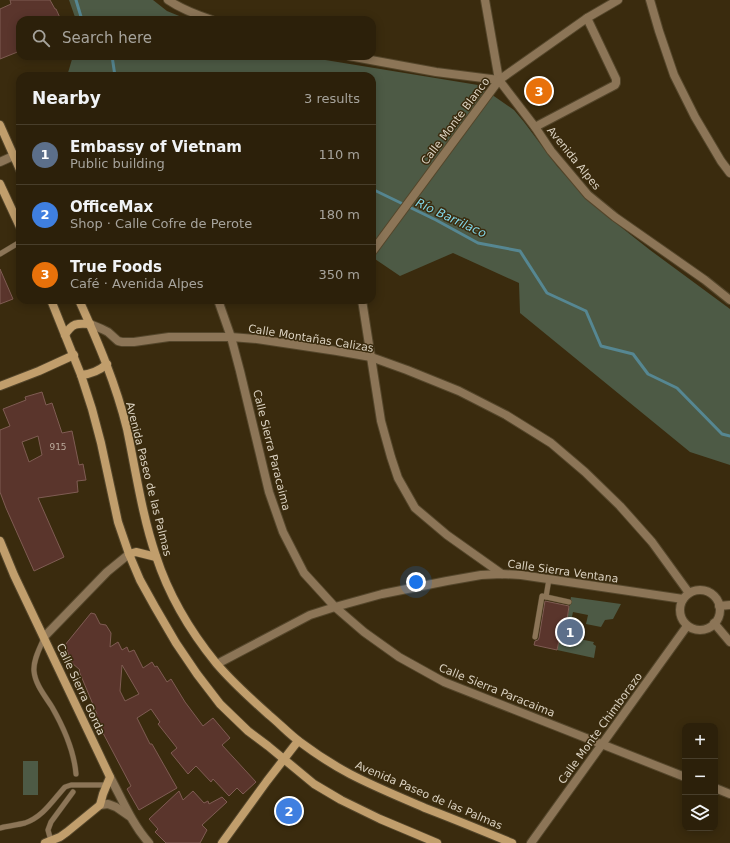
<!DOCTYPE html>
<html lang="en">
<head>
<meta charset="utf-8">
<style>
  body { margin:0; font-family:"DejaVu Sans",sans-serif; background:#382d18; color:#f1f3f6 }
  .controls { position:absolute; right:12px; bottom:12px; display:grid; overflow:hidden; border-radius:8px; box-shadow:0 2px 10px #0003 }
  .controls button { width:36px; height:36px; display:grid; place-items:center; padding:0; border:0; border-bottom:1px solid #483e2b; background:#2c200a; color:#f1f3f6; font:20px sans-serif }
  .you { position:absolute; left:416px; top:582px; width:14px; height:14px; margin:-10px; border:3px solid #fff; border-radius:50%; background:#1a73e8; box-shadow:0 0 0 6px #1a73e833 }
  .badge { display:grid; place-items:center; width:26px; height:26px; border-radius:50%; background:#8bbbb9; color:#fff; font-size:13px; font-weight:700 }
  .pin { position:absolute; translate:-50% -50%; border:2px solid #fff; box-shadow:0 1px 4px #0006 }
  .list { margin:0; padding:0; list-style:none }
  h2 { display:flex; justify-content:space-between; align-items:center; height:52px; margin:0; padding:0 16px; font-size:17px }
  h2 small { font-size:13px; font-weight:400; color:#a6a39c }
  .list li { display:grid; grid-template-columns:26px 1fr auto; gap:12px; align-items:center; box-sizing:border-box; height:60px; padding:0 16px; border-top:1px solid #483e2b }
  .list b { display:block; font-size:15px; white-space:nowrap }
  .list p { margin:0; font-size:13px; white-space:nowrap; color:#a6a39c }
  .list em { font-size:13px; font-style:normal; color:#a6a39c }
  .icon { flex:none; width:22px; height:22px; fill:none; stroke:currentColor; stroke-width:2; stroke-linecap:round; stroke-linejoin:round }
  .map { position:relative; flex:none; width:730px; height:843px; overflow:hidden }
  .search { position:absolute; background:#2c200a; box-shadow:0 2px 10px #0003; left:16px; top:16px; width:360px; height:44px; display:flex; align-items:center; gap:10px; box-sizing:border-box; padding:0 14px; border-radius:12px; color:#a6a39c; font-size:15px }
  .panel { position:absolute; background:#2c200a; box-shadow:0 2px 10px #0003; left:16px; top:72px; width:360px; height:232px; border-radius:12px }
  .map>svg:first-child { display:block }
  .green { fill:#4d5a45 }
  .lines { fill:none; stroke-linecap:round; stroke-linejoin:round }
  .stream { stroke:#568792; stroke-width:3 }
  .building { fill:#5a352c; stroke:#7f5c53; fill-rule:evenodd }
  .service-casing { stroke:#54462b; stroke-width:6 }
  .minor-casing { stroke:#54462b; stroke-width:10 }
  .tertiary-casing { stroke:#54462b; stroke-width:10 }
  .secondary-casing { stroke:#54462b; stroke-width:10 }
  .service { stroke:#8c7557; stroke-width:5 }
  .minor { stroke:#8c7557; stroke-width:8 }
  .tertiary { stroke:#8c7557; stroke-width:8 }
  .secondary { stroke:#c19e6c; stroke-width:8 }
  .labels { text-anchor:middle; stroke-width:3; stroke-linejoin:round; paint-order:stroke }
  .number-label { font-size:9px; fill:#bbab9c }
  .street-label { font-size:11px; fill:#dbd2c1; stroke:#3a2b0e }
  .water-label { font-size:12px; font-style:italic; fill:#82d6e7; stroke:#3a2b0e }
</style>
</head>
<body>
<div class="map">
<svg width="730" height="843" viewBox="0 0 730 843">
  <rect width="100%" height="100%" fill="#3a2b0e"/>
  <g class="green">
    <path d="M69 0H153L167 11 189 20H76Z"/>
    <path d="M73 56H301L478 85 514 110 524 122 557 166 586 198 612 220 650 250 730 309V465L690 452 520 313 519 283 453 253 400 276 372 257V76H67Z"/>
    <path d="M571 597 621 604 613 619 605 620 601 627 586 624 588 615 573 612 571 621 567 620Z"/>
    <path d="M560 635 594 642 593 644 596 646 594 658 557 650Z"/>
    <rect x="23" y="761" width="15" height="34"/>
  </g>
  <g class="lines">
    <g class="stream">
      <path d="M76 0 82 20"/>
      <path d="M112 56 115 76"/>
      <path d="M372 189 436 220 478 243 520 251 547 293 586 311 601 346 633 354 648 374 677 388 722 434 730 436"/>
    </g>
  </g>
  <g class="building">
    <path d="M10 0H50L55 9H56L61 20H20V51L0 59V9L11 4Z"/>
    <path d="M0 269 13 299 0 304Z"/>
    <path d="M42 392 46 405 52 403 62 433 72 431 79 465 83 464 86 480 77 481 78 492 38 498 64 557 34 571 6 508 0 492V430L10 426 3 409 26 400 25 397ZM38 436 42 455 29 462 22 442Z"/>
    <path d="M545 601 569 606 567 620 573 621 570 633 561 631 557 650 534 645 535 641 538 640 539 638Z"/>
    <path d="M91 613 95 614 100 624 106 625 111 633 110 647 118 642 122 650 127 647 129 652 134 650 143 668 152 662 155 667 157 666 167 682 171 679 185 702 203 726 213 718 230 738 222 745 256 782 243 794 237 788 229 796 213 779 211 782 196 766 188 774 171 753 177 748 158 724 160 722 151 709 137 718 150 744H152L177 788 139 810 127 789 131 786 94 716 97 714 79 671 80 670 72 663 65 645ZM122 665 139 694 125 701 120 691Z"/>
    <path d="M179 791 183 800 193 791 204 803 208 801 209 804 222 797 227 802 202 825 207 830 200 843H166L155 832 158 829 149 819Z"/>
  </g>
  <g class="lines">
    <defs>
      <g id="service">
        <path d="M0 254 20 242"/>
        <path d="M546 597 549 579"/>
        <path d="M535 637 542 596 569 602"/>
        <path d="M44 638C40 648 33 660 34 671 35 684 45 696 52 707 64 728 74 750 76 774"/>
        <path d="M0 828C8 826 17 825 25 823 43 817 53 800 65 787L71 785H107"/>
        <path d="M51 841 48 830 51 822 73 792"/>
      </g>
      <g id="minor">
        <path d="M168 0C181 9 197 15 212 20"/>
        <path d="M485 0 499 80 535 127 551 151 588 195 615 217 705 280 730 300"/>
        <path d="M650 0 659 31 674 75 695 117 721 161 730 173"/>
        <path d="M349 56 436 72 499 80"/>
        <path d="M535 127 615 85 616 83V79L587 18"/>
        <path d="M0 162 20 153"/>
        <path d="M372 252 499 80 587 18 618 0"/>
        <path d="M218 300 231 337 240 371 269 492 283 532 304 573 335 607 364 632 399 657 444 682 685 777"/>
        <path d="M362 300 381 421 391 457 398 478 415 508 447 535 502 574"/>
        <path d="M90 324 102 329 108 332 118 341 122 342H134L169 337H231L257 339 337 351 371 357 407 370 459 391 506 415 551 443 585 472 620 506 652 542 689 593"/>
        <circle cx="700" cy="610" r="20"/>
        <path d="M719 606 730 605"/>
        <path d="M714 623 730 642"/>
        <path d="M44 637 107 572 129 554"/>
        <path d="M217 664 310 615 335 607 382 594 447 581 481 575 502 574 521 575 683 599"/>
        <path d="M715 788 730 794"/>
        <path d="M531 843 687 626"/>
      </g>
      <g id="tertiary">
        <path d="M110 777C122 799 132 824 149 843"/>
        <path d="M100 805 108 804 116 807 129 816"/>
      </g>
      <g id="secondary">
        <path d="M0 125 20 170"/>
        <path d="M0 184 20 227"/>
        <path d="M51 300 81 375 92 409 101 443 118 522 129 554 140 580 155 607 176 643 197 674 220 704 248 731 268 746 314 784 341 800 380 819 437 843"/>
        <path d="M79 300C98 342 116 384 127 429 136 472 142 515 156 556 169 596 190 631 216 663 232 682 251 699 269 715 280 724 289 734 300 742 316 754 333 765 350 774 375 787 400 797 425 808 454 819 483 831 512 843"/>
        <path d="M65 335C72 323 77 323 90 324"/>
        <path d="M81 375C92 374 99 371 107 364"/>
        <path d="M0 386 39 371 74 355"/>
        <path d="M0 541 14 575 110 777 103 794 100 805 67 832 60 837 45 843"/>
        <path d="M129 554 136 552 156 557"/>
        <path d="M222 843 267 781 298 741"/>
      </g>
    </defs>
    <use href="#service" class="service-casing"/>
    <use href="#minor" class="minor-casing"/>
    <use href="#tertiary" class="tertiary-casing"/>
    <use href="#secondary" class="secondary-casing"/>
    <use href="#service" class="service"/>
    <use href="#minor" class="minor"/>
    <use href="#tertiary" class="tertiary"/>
    <use href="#secondary" class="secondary"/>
  </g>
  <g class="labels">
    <g class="number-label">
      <text x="58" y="450">915</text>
    </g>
    <g class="street-label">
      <text transform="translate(455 121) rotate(-53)" y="4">Calle Monte Blanco</text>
      <text transform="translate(574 158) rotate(51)" y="4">Avenida Alpes</text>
      <text transform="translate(311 338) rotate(9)" y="4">Calle Montañas Calizas</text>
      <text transform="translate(272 450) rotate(76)" y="4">Calle Sierra Paracaima</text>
      <text transform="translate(149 479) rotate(76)" y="4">Avenida Paseo de las Palmas</text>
      <text transform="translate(563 571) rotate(8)" y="4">Calle Sierra Ventana</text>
      <text transform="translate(81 689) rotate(65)" y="4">Calle Sierra Gorda</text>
      <text transform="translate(497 690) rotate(22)" y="4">Calle Sierra Paracaima</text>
      <text transform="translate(600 728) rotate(-54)" y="4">Calle Monte Chimborazo</text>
      <text transform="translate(429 795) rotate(23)" y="4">Avenida Paseo de las Palmas</text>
    </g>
    <g class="water-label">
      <text transform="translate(451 218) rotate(25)" y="4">Río Barrilaco</text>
    </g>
  </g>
</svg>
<div class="controls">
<button>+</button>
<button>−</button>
<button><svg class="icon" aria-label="layers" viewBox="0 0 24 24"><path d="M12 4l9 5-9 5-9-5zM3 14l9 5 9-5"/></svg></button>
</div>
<div class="you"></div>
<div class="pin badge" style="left:570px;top:632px;background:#5c6f8a">1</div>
<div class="pin badge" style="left:289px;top:811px;background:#3f7fe0">2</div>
<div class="pin badge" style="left:539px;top:91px;background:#e8710a">3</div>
<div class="search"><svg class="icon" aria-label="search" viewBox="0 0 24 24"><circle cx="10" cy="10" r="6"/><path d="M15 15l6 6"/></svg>Search here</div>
<section class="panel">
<h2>Nearby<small>3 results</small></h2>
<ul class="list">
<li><span class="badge" style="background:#5c6f8a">1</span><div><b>Embassy of Vietnam</b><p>Public building</p></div><em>110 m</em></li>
<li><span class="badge" style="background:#3f7fe0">2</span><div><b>OfficeMax</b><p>Shop · Calle Cofre de Perote</p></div><em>180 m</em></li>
<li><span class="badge" style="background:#e8710a">3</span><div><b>True Foods</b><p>Café · Avenida Alpes</p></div><em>350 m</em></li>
</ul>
</section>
</div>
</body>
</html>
